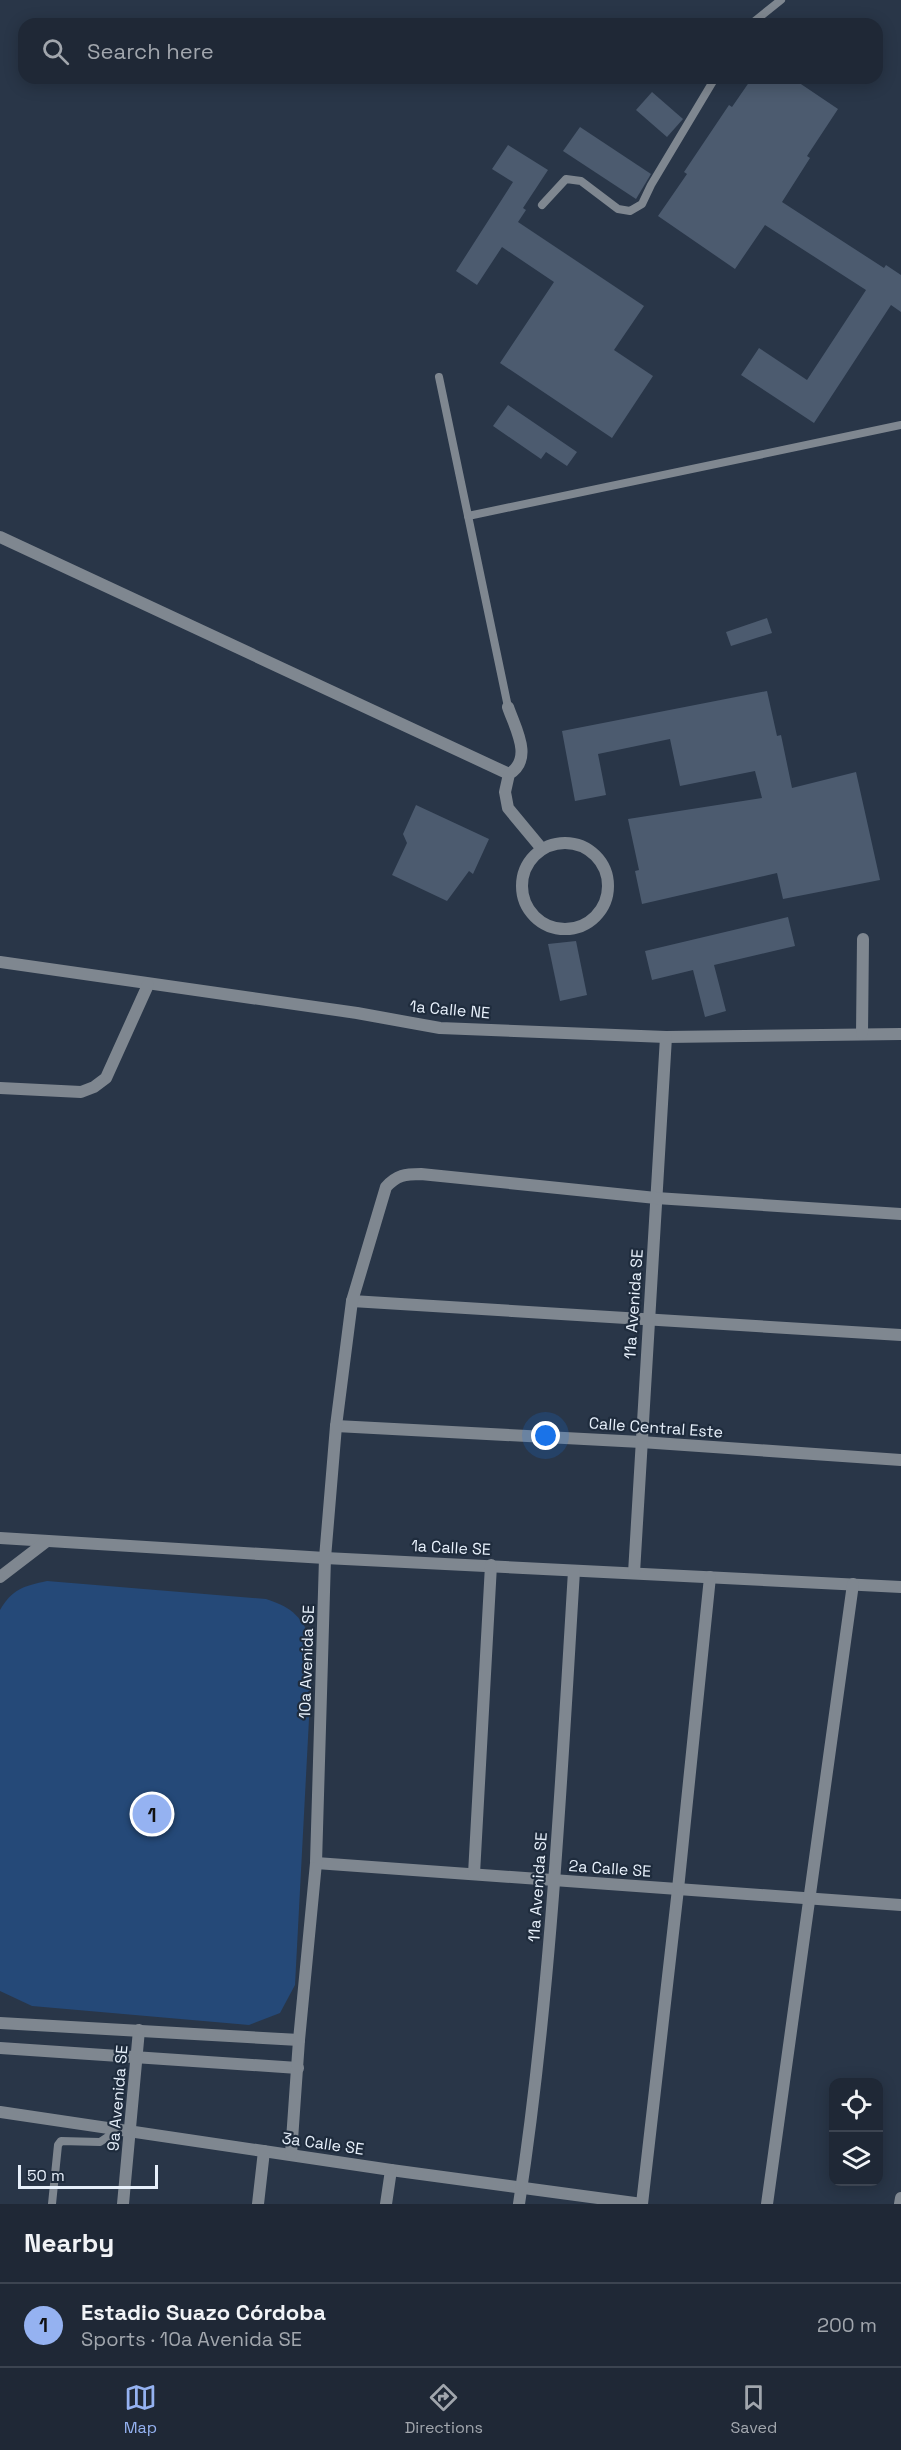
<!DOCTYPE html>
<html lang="en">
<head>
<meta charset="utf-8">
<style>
  body { margin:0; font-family:"Space Grotesk",sans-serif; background:#2c3442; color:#f1f3f6 }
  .controls { position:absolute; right:18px; bottom:18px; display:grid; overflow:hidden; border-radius:12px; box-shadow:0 3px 15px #0003 }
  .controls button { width:54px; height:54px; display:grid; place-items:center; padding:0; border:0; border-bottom:2px solid #3c4451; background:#1f2836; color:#f1f3f6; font:30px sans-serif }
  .scale { position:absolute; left:18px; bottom:15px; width:140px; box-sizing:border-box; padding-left:6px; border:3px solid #e7f0fb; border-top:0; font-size:16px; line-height:21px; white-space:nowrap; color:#e7f0fb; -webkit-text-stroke:4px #1f2c3d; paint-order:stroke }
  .you { position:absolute; left:546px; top:1436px; width:21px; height:21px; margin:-15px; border:4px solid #fff; border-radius:50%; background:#1a73e8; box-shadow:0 0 0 9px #1a73e833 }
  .badge { display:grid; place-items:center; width:39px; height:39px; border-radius:50%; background:#95b2f1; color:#111; font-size:20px; font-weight:700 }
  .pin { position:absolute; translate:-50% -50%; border:3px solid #fff; box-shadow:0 2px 6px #0006 }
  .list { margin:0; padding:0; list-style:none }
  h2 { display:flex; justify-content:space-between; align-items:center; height:78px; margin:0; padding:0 24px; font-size:26px }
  h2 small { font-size:20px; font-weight:400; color:#a1a6ad }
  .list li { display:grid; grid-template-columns:39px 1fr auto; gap:18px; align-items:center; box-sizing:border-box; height:84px; padding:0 24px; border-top:2px solid #3c4451 }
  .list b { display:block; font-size:22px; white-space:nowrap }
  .list p { margin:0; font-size:20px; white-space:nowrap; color:#a1a6ad }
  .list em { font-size:20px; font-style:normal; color:#a1a6ad }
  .icon { flex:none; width:33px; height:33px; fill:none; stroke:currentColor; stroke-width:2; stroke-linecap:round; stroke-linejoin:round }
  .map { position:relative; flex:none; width:901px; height:2204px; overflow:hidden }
  .search { position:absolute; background:#1f2836; box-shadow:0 3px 15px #0003; left:18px; right:18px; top:18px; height:66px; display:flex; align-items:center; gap:15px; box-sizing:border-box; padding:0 21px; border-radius:18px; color:#a1a6ad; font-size:22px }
  .sheet { height:162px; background:#1f2836 }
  nav { display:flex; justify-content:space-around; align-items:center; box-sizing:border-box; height:84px; border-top:2px solid #3c4451; background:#1f2836; font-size:16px; color:#a1a6ad }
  nav a { display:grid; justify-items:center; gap:3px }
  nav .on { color:#95b2f1 }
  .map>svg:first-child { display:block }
  .green { fill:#254978 }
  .building { fill:#4c5b6f }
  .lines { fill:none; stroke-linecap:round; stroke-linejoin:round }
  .service { stroke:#7f8790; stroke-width:8 }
  .minor { stroke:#7f8790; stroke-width:12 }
  .labels { text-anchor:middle; stroke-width:4.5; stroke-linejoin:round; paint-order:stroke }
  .street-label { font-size:16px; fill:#e7f0fb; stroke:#1f2c3d }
</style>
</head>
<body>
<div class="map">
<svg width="901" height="2204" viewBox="0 0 901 2204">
  <rect width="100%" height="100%" fill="#293648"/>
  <path class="green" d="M47 1581 266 1599C294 1608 301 1617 313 1643L295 1985 280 2013 249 2025 32 2006 0 1991V1610C12 1589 24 1586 47 1581Z"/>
  <g class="building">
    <path d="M752 78H792L838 109 807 156 810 158 782 202 884 268 886 265 901 275V312L891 305 814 423 741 375 759 348 807 380 866 290 765 225 735 269 658 216 687 174 684 172 729 105 732 107Z"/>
    <path d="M652 92 683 119 667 137 636 110Z"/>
    <path d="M580 127 651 174 636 199 563 151Z"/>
    <path d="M508 145 548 170 523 208 526 210 518 222 644 306 614 350 653 376 612 438 500 363 554 282 502 247 477 285 456 271 513 182 492 169Z"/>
    <path d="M508 405 577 452 567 466 546 452 541 459 493 426Z"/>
    <path d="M767 618 772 633 731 646 726 632Z"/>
    <path d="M767 691 777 736 781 735 792 788 856 772 880 880 783 899 777 873 642 904 635 871 639 870 628 819 762 798 755 771 680 786 670 739 598 754 606 795 575 801 562 731Z"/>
    <path d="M416 805 489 839 473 874 469 871 447 901 392 875 407 843 403 834Z"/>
    <path d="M788 917 795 946 714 965 726 1011 705 1017 693 970 652 980 645 951Z"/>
    <path d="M576 941 587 995 560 1001 548 944Z"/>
  </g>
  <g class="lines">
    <g class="service">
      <path d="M751 24 781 0"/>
      <path d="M542 205 566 179 581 181 618 209 630 211 642 204 651 185 715 78"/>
      <path d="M439 377 508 707"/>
      <path d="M468 516 901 425"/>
      <path d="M52 2204 58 2145 61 2141 100 2142 109 2136 110 2128"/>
    </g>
    <g class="minor">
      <path d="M0 537 509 774"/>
      <path d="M508 707C515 728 534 759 509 774L505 792 508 808 542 849"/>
      <circle cx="565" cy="886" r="43"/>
      <path d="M0 962 357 1013 440 1028 666 1037 901 1034"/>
      <path d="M862 1034 863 939"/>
      <path d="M0 1088 81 1092 94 1087 106 1078 148 985"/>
      <path d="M352 1301 901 1335"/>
      <path d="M336 1426 641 1442 901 1460"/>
      <path d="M0 1538 325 1558 901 1587"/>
      <path d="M634 1573 666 1037"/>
      <path d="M0 1577 47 1541"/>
      <path d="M316 1863 901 1905"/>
      <path d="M474 1874 491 1565"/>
      <path d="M0 2023 299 2040"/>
      <path d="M0 2048 298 2068"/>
      <path d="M0 2112 391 2170 642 2204"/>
      <path d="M291 2154 299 2040 316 1863 325 1558 336 1426 352 1301 386 1187C397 1175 405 1174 421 1174L656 1198 901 1214"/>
      <path d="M123 2204 139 2030"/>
      <path d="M258 2204 264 2151"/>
      <path d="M386 2204 391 2170"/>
      <path d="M519 2204C551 1994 561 1782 574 1571"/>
      <path d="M642 2204 678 1889 710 1577"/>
      <path d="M767 2204 853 1584"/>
      <path d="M900 2204 901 2198"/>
    </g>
  </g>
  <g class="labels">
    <g class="street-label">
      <text transform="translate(450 1009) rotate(5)" y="6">1a Calle NE</text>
      <text transform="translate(633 1304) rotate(-86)" y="6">11a Avenida SE</text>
      <text transform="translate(656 1427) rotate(4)" y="6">Calle Central Este</text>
      <text transform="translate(451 1547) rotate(3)" y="6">1a Calle SE</text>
      <text transform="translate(306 1662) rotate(-88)" y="6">10a Avenida SE</text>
      <text transform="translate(610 1868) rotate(4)" y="6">2a Calle SE</text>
      <text transform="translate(537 1887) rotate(-86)" y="6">11a Avenida SE</text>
      <text transform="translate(117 2098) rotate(-85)" y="6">9a Avenida SE</text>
      <text transform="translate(323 2143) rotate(8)" y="6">3a Calle SE</text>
    </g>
  </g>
</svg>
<div class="controls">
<button><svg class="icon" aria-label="locate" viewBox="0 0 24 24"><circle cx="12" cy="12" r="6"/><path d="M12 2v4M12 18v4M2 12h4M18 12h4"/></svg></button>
<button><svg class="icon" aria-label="layers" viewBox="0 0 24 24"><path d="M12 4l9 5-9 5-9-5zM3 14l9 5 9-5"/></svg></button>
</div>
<div class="scale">50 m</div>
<div class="you"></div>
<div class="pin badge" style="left:152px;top:1814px">1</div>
<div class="search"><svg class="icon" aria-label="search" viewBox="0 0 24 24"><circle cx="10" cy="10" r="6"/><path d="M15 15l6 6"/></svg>Search here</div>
</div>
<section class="sheet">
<h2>Nearby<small></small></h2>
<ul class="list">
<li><span class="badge">1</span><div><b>Estadio Suazo Córdoba</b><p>Sports · 10a Avenida SE</p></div><em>200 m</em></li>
</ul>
</section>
<nav>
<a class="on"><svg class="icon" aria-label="map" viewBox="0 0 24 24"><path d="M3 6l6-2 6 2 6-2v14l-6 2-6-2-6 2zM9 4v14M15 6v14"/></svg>Map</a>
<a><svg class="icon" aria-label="directions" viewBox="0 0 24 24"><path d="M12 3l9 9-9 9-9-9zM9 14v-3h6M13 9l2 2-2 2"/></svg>Directions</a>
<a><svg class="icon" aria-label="saved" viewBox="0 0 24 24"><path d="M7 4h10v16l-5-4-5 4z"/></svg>Saved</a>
</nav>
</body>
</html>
